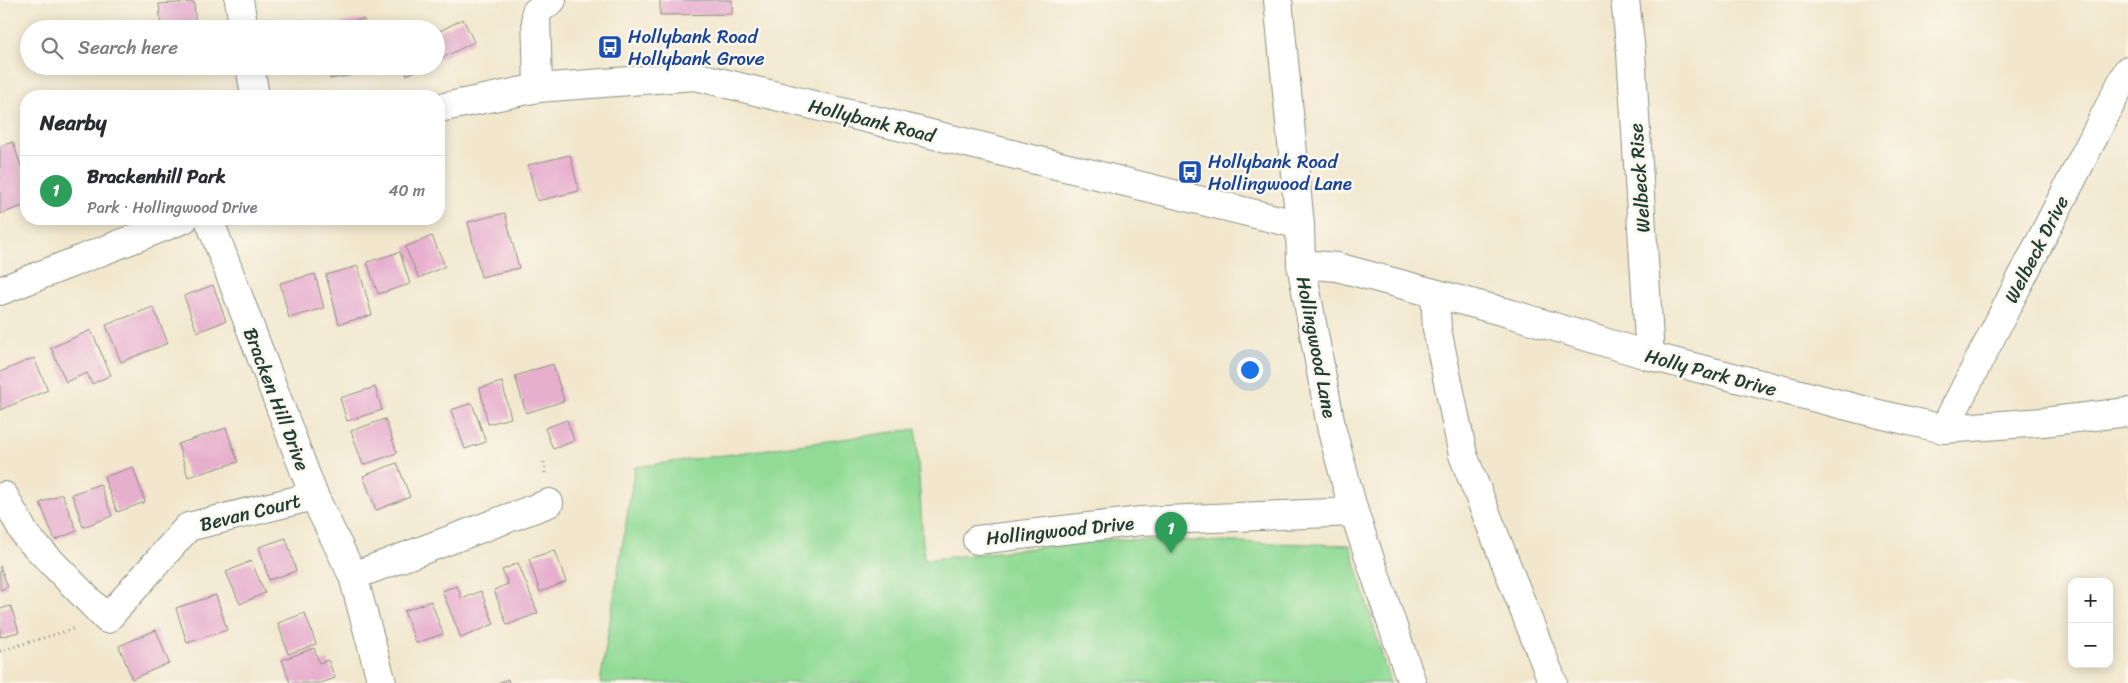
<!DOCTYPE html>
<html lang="en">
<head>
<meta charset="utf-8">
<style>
  body { margin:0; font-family:Sriracha,sans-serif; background:#f7f7f7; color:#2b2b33 }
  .controls { position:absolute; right:15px; bottom:15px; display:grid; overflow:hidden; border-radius:10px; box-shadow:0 2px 12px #0003 }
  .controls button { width:45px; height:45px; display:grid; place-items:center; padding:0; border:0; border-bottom:1px solid #e1e1e2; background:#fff; color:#2b2b33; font:25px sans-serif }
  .you { position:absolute; left:1249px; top:369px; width:18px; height:18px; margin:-12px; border:4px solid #fff; border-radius:50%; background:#1a73e8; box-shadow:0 0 0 8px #1a73e833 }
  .badge { display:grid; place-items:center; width:32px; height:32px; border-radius:50%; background:#b5179e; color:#fff; font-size:16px; font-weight:700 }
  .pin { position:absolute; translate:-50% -41px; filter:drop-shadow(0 1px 2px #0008) }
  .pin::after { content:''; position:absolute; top:26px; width:18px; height:15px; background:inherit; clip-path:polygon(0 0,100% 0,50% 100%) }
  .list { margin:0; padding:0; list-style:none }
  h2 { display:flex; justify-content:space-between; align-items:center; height:65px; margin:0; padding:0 20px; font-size:21px }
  h2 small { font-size:16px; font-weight:400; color:#7c7c81 }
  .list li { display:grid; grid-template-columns:32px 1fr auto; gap:15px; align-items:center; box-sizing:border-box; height:70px; padding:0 20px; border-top:1px solid #e1e1e2 }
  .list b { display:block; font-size:19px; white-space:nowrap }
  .list p { margin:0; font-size:16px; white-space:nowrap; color:#7c7c81 }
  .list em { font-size:16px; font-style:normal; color:#7c7c81 }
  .icon { flex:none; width:28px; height:28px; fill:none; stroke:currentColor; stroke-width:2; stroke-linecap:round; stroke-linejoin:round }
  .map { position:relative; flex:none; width:2128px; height:683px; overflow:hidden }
  .search { position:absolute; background:#fff; box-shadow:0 2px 12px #0003; left:20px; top:20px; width:425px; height:55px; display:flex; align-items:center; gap:12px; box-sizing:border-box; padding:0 18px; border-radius:28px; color:#7c7c81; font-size:19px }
  .panel { position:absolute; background:#fff; box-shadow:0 2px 12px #0003; left:20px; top:90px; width:425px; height:135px; border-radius:20px }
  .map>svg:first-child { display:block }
  .green { fill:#92db96; stroke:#588c65 }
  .building { fill:#e7afce }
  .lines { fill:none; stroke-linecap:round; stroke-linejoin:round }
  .minor-casing { stroke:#889280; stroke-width:30 }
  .path { stroke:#889280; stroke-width:3; stroke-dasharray:1 4; stroke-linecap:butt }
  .minor { stroke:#fff; stroke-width:28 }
  .labels { text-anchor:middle; stroke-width:5; stroke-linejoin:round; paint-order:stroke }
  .transit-label { font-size:19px; fill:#164399; stroke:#fbf7ec; text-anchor:start }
  .street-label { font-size:19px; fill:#1f3d34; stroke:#fbf7ec }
</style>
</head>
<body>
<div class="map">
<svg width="2128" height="683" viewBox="0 0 2128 683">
  <rect width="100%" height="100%" fill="#fbf7ec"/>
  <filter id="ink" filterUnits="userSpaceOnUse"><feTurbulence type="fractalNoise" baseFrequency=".02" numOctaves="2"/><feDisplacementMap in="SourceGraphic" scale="10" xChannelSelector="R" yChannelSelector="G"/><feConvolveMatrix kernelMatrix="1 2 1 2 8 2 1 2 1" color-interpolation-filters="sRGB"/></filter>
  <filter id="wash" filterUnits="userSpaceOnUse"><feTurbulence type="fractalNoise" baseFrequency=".0096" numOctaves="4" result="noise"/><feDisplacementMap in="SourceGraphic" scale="20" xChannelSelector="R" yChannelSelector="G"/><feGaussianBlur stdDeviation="1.12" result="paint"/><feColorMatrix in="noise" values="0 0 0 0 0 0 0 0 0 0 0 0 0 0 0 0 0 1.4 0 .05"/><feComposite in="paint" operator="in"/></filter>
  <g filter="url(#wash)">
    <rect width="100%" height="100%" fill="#f2e7cd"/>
    <path class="green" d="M916 429 924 560 1117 539 1350 545 1390 683H600L635 467Z"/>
    <g id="blocks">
      <g class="building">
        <path d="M660 0H732V14L660 15Z"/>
        <path d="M194 2 196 29H161L159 4Z"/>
        <path d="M364 19 365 29H322L321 26Z"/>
        <path d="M463 19 474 42 436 61V33Z"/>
        <path d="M328 66H371L372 72 330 79Z"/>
        <path d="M403 66H426L407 75Z"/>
        <path d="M13 142 26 181V205L0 214V146Z"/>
        <path d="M570 155 579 191 537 201 528 165Z"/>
        <path d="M505 213 519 268 481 277 468 222Z"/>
        <path d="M432 236 445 266 419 278 405 247Z"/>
        <path d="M400 252 410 284 378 294 367 262Z"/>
        <path d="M358 266 372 315 339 324 326 275Z"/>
        <path d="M315 274 324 308 289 318 280 283Z"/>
        <path d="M213 285 226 321 197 332 184 296Z"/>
        <path d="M153 307 168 343 121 362 106 325Z"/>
        <path d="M91 330 111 375 92 384 87 373 66 382 51 348Z"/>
        <path d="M34 358 48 390 0 410V372Z"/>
        <path d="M553 364 564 401 526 413 515 376Z"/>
        <path d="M502 382 511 418 488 424 480 388Z"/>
        <path d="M375 387 382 410 347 421 340 398Z"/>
        <path d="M472 403 486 442 465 449 451 410Z"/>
        <path d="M385 419 397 453 363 465 351 431Z"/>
        <path d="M567 420 574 441 553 449 545 428Z"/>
        <path d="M226 428 238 462 188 477 178 444Z"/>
        <path d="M397 463 410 497 376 510 363 476Z"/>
        <path d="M133 467 145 502 117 512 104 477Z"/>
        <path d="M100 484 112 516 83 527 72 494Z"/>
        <path d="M62 494 77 531 55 540 40 503Z"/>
        <path d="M286 538 296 571 269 580 259 547Z"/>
        <path d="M555 550 566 582 540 592 529 559Z"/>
        <path d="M251 561 265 593 240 604 226 572Z"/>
        <path d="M518 563 538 613 507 625 494 590 508 584 502 570Z"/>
        <path d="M0 566 8 587 0 590Z"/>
        <path d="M457 586 462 599 481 591 494 624 461 638 442 591Z"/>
        <path d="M216 595 227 630 187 643 176 608Z"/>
        <path d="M431 601 443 634 416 643 404 611Z"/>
        <path d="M11 606 19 632 0 637V609Z"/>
        <path d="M305 613 316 644 288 654 278 623Z"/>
        <path d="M156 630 169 663 132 679 119 646Z"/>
        <path d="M314 648 319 663 328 660 335 678 321 683H290L282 660Z"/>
        <path d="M508 679 509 683H498Z"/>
      </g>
    </g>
  </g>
  <g filter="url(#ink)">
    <use href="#blocks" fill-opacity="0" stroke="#889280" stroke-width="1"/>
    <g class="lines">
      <defs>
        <g id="minor">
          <path d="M239 0 244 29"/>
          <path d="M1278 0 1300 225 1301 264 1332 431 1354 512 1412 683"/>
          <path d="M1625 0 1631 52 1650 356"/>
          <path d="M250 66 255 96"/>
          <path d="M538 88 536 12 552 0"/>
          <path d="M439 108 538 88 695 76 1300 225"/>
          <path d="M209 219 314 496 353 576 549 503"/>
          <path d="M1301 264 1337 267 1512 314 1650 356 1879 414 1944 429 2043 422 2128 412"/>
          <path d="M0 291 184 219"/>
          <path d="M1435 294 1437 329 1463 455 1553 683"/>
          <path d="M1944 429 2128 70"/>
          <path d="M4 496 26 536 107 619 188 527 314 496"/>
          <path d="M977 540 1141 521 1354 512"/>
          <path d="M353 576 382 683"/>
        </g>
      </defs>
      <use href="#minor" class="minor-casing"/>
      <g class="path">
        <path d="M544 462 545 474"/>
        <path d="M0 651 76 628"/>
      </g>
      <use href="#minor" class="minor"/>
    </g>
  </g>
  <defs>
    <symbol id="bus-square" viewBox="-11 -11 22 22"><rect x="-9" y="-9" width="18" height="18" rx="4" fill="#1a4fb4" stroke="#fbf7ec"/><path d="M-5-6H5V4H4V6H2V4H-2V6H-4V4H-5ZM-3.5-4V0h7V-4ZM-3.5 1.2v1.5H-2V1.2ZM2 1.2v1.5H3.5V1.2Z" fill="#fff"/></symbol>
  </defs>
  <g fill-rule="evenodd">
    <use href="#bus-square" x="596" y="33" width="28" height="28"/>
    <use href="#bus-square" x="1176" y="158" width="28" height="28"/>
  </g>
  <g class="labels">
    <g class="transit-label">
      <text x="628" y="43">Hollybank Road<tspan x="628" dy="22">Hollybank Grove</tspan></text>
      <text x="1208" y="168">Hollybank Road<tspan x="1208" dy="22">Hollingwood Lane</tspan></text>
    </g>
    <g class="street-label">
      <text transform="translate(872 120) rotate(14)" y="7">Hollybank Road</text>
      <text transform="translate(1639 178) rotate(-94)" y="7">Welbeck Rise</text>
      <text transform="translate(2036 249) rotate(-63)" y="7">Welbeck Drive</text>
      <text transform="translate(1317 347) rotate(79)" y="7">Hollingwood Lane</text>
      <text transform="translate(1711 372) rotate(15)" y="7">Holly Park Drive</text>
      <text transform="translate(277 399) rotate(69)" y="7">Bracken Hill Drive</text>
      <text transform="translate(250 512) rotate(-14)" y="7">Bevan Court</text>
      <text transform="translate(1060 530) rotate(-6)" y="7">Hollingwood Drive</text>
    </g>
  </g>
</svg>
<div class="controls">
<button>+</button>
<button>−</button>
</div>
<div class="you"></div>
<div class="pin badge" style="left:1171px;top:553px;background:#2e9e5b">1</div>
<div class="search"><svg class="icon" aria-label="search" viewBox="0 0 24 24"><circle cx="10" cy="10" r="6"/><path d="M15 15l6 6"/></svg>Search here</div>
<section class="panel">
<h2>Nearby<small></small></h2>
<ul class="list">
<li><span class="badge" style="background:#2e9e5b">1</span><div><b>Brackenhill Park</b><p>Park · Hollingwood Drive</p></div><em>40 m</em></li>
</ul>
</section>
</div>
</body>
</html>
